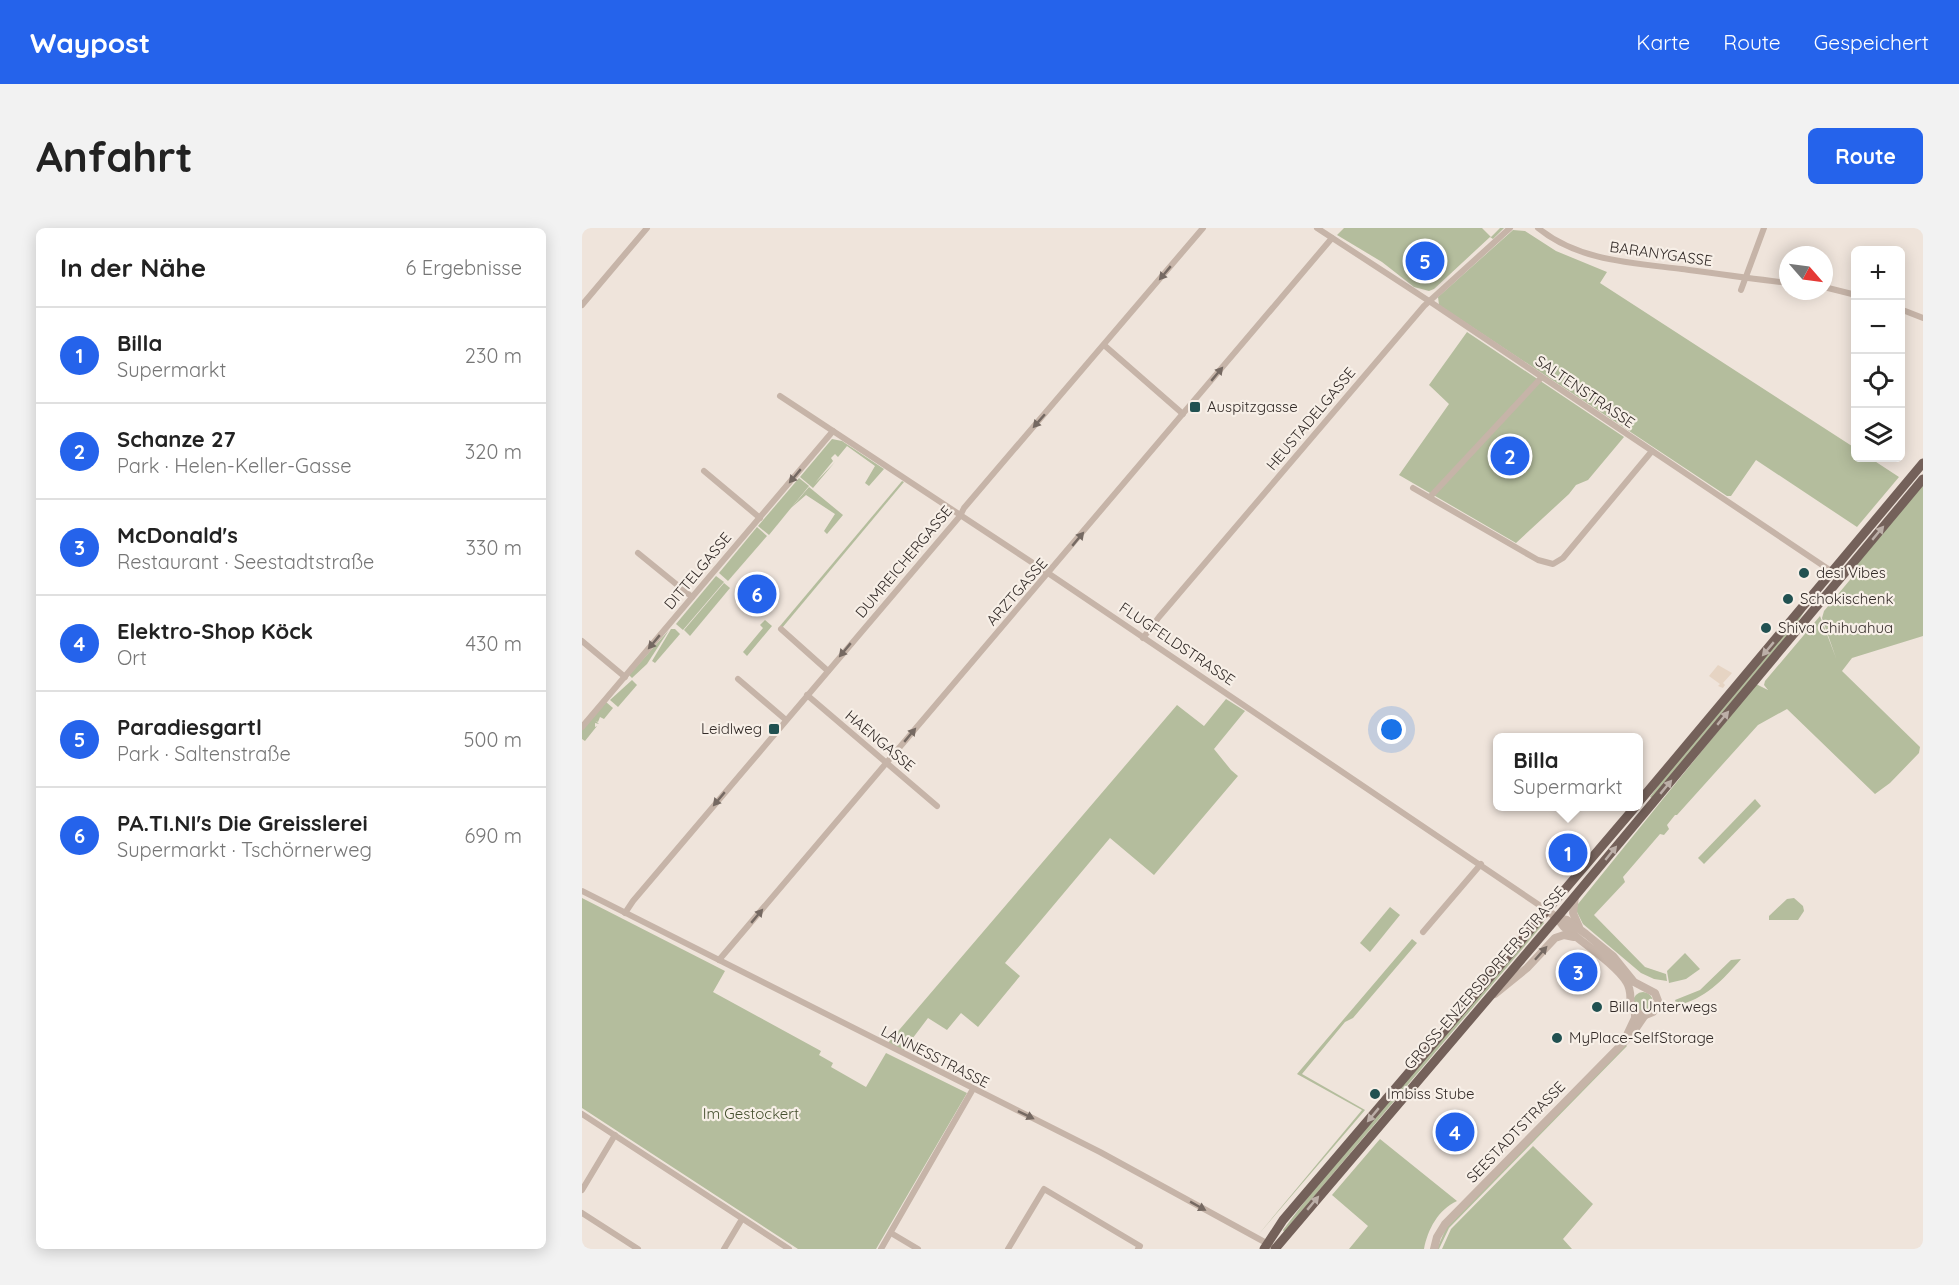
<!DOCTYPE html>
<html lang="de">
<head>
<meta charset="utf-8">
<style>
  body { margin:0; font-family:Quicksand,sans-serif; background:#f2f2f2; color:#222 }
  .controls { position:absolute; right:18px; top:18px; display:grid; overflow:hidden; border-radius:9px; box-shadow:0 3px 15px #0003 }
  .controls button { width:54px; height:54px; display:grid; place-items:center; padding:0; border:0; border-bottom:2px solid #e0e0e0; background:#fff; color:#222; font:30px sans-serif }
  .compass { position:absolute; left:1197px; top:18px; width:54px; height:54px; border-radius:50%; background:#fff; box-shadow:0 3px 15px #0003; rotate:118deg }
  .you { position:absolute; left:810px; top:502px; width:21px; height:21px; margin:-15px; border:4px solid #fff; border-radius:50%; background:#1a73e8; box-shadow:0 0 0 9px #1a73e833 }
  .badge { display:grid; place-items:center; width:39px; height:39px; border-radius:50%; background:#2563eb; color:#fff; font-size:20px; font-weight:700 }
  .pin { position:absolute; translate:-50% -50%; border:3px solid #fff; box-shadow:0 2px 6px #0006 }
  .popup { position:absolute; left:911px; top:505px; width:150px; height:78px; box-sizing:border-box; display:grid; place-content:center; border-radius:9px; background:#fff; filter:drop-shadow(0 2px 4px #0005); font-size:20px; white-space:nowrap; color:#767676 }
  .popup b { font-size:22px; color:#222 }
  .popup::after { content:''; position:absolute; left:50%; top:100%; margin-left:-12px; border:12px solid transparent; border-top-color:#fff }
  .list { margin:0; padding:0; list-style:none }
  h2 { display:flex; justify-content:space-between; align-items:center; height:78px; margin:0; padding:0 24px; font-size:26px }
  h2 small { font-size:20px; font-weight:400; color:#767676 }
  .list li { display:grid; grid-template-columns:39px 1fr auto; gap:18px; align-items:center; box-sizing:border-box; height:96px; padding:0 24px; border-top:2px solid #e0e0e0 }
  .list b { display:block; font-size:22px; white-space:nowrap }
  .list p { margin:0; font-size:20px; white-space:nowrap; color:#767676 }
  .list em { font-size:20px; font-style:normal; color:#767676 }
  .icon { flex:none; width:33px; height:33px; fill:none; stroke:currentColor; stroke-width:2; stroke-linecap:round; stroke-linejoin:round }
  .map { position:relative; flex:none; width:1341px; height:1021px; overflow:hidden; border-radius:9px }
  header { display:flex; align-items:center; gap:36px; box-sizing:border-box; height:84px; padding:0 30px; background:#2563eb; color:#fff }
  header strong { font-size:28px }
  nav { display:flex; gap:33px; margin-inline-start:auto; font-size:21px }
  .intro { display:flex; align-items:center; justify-content:space-between; box-sizing:border-box; height:144px; padding:0 36px }
  h1 { margin:0; font-size:42px }
  .button { padding:15px 27px; border-radius:9px; background:#2563eb; color:#fff; font-size:21px; font-weight:700 }
  main { display:flex; gap:36px; padding:0 36px }
  aside { flex:1; background:#fff; border-radius:9px; box-shadow:0 3px 15px #0003 }
  .map>svg:first-child { display:block }
  .green { fill:#b4bd9d }
  .plaza { fill:#e6d4c3 }
  .lines { fill:none; stroke-linecap:round; stroke-linejoin:round }
  .minor { stroke:#c6b4a8; stroke-width:6 }
  .tertiary { stroke:#c6b4a8; stroke-width:8 }
  .primary { stroke:#74615a; stroke-width:9 }
  .oneway { fill:#756962 }
  .oneway2 { fill:#bcafa8 }
  .poi-dot { fill:#215151; stroke:#f7efe7; stroke-width:2 }
  .labels { text-anchor:middle; stroke-width:4.5; stroke-linejoin:round; paint-order:stroke }
  .street-label { font-size:15px; fill:#332b28; stroke:#f7efe7 }
  .poi-label { font-size:15px; fill:#332b28; stroke:#f7efe7; text-anchor:start }
  .park-label { font-size:15px; fill:#454f2e; stroke:#f7efe7 }
</style>
</head>
<body>
<header>
<strong>Waypost</strong>
<nav><a>Karte</a><a>Route</a><a>Gespeichert</a></nav>
</header>
<div class="intro"><h1>Anfahrt</h1><a class="button">Route</a></div>
<main>
<aside>
<h2>In der Nähe<small>6 Ergebnisse</small></h2>
<ul class="list">
<li><span class="badge">1</span><div><b>Billa</b><p>Supermarkt</p></div><em>230 m</em></li>
<li><span class="badge">2</span><div><b>Schanze 27</b><p>Park · Helen-Keller-Gasse</p></div><em>320 m</em></li>
<li><span class="badge">3</span><div><b>McDonald's</b><p>Restaurant · Seestadtstraße</p></div><em>330 m</em></li>
<li><span class="badge">4</span><div><b>Elektro-Shop Köck</b><p>Ort</p></div><em>430 m</em></li>
<li><span class="badge">5</span><div><b>Paradiesgartl</b><p>Park · Saltenstraße</p></div><em>500 m</em></li>
<li><span class="badge">6</span><div><b>PA.TI.NI's Die Greisslerei</b><p>Supermarkt · Tschörnerweg</p></div><em>690 m</em></li>
</ul>
</aside>
<div class="map">
<svg width="1341" height="1021" viewBox="0 0 1341 1021">
  <rect width="100%" height="100%" fill="#efe4db"/>
  <g class="green">
    <path d="M762 0H900L909 9 918 0H922L911 11 908 9 852 61 847 63 832 59 800 34 755 7Z"/>
    <path d="M931 2 943 3 974 23 1025 44 1018 55 1273 220 1274 230H1288L1317 249 1275 299 1174 232 1149 268H1145L857 77 856 69Z"/>
    <path d="M885 104 1042 209 1006 252 994 257 987 266 934 315 817 247 867 176 847 157Z"/>
    <path d="M250 211 260 213 302 241 287 258 283 255 293 238 265 218 256 229 253 226 249 230 251 233 233 255 253 234 231 260 218 249Z"/>
    <path d="M217 250 227 258 187 307 176 298Z"/>
    <path d="M320 253 322 254 200 400 198 398Z"/>
    <path d="M1341 256V408L1270 430 1260 443 1338 519 1337 525 1308 555 1293 566 1205 481 1176 497 1095 587H1093L1085 597 1087 601 1082 607 1078 606 1041 649 1043 654 1012 687 1063 739 1084 746 1085 753 1072 751 1059 745 1001 696 994 682 996 676 1174 456 1186 462 1182 457 1183 453 1238 388 1254 430 1240 390 1242 383 1272 347 1269 343Z"/>
    <path d="M227 259 261 287 245 306 242 303 253 286 224 267 209 280Z"/>
    <path d="M175 299 185 308 146 353 137 345Z"/>
    <path d="M134 348 142 354 101 402 94 396Z"/>
    <path d="M142 355 148 360 108 408 102 402Z"/>
    <path d="M1225 379 1212 400 1070 570 1068 569 1083 547Z"/>
    <path d="M183 392 190 398 165 428 161 424 181 400 178 397Z"/>
    <path d="M89 401H93L98 406 73 435 70 433Z"/>
    <path d="M87 402 65 436 50 450 47 447Z"/>
    <path d="M50 452 55 457 36 479 28 472Z"/>
    <path d="M644 471 663 483 632 521 649 542 656 548 572 647 528 610 423 735 438 748 396 799 379 785 365 802 346 790 321 823 306 815 595 477 622 498Z"/>
    <path d="M24 474 31 480 22 491 18 489 16 494 14 493 17 496 13 495V499L15 498 3 513 0 511V502Z"/>
    <path d="M1173 571 1179 578 1122 636 1116 630Z"/>
    <path d="M0 670 143 743 131 764 239 823 237 827 251 835 249 839 284 859 304 825 385 865 294 1021H216L0 880Z"/>
    <path d="M1212 670 1221 678 1222 683 1216 692H1187V688L1205 671Z"/>
    <path d="M808 679 818 687 788 724 778 715Z"/>
    <path d="M960 693 962 695 702 1004 701 1002 736 956Z"/>
    <path d="M830 711 835 715 771 790 763 794 720 846 783 882 676 1007 780 882 715 846Z"/>
    <path d="M1103 725 1118 741 1104 751 1087 755 1085 743Z"/>
    <path d="M1159 731C1141 752 1122 772 1095 777L1093 772 1118 762 1149 732Z"/>
    <circle cx="1061" cy="774" r="10"/>
    <path d="M1043 816 1045 818 867 1000 857 1021H855L864 1000Z"/>
    <path d="M798 911 875 973C856 982 846 1001 842 1021H767L786 998 750 967Z"/>
    <path d="M951 918 1011 976 981 1011 990 1021H860L869 1001Z"/>
  </g>
  <path class="plaza" d="M1136 437 1150 445 1141 455 1143 457 1141 460 1136 458 1138 456 1127 448Z"/>
  <g class="lines">
    <g class="minor">
      <path d="M735 0 847 73 1258 349"/>
      <path d="M956 0C996 33 1051 35 1100 41 1136 46 1171 51 1206 55"/>
      <path d="M1242 59 1274 67"/>
      <path d="M1159 62 1182 0"/>
      <path d="M0 77 65 0"/>
      <path d="M1318 81 1341 90"/>
      <path d="M522 117 601 186"/>
      <path d="M198 168 460 341 966 683"/>
      <path d="M122 243 178 290"/>
      <path d="M831 260 956 332 971 336 981 330 1070 223"/>
      <path d="M848 269 959 150"/>
      <path d="M56 325 110 369"/>
      <path d="M199 401 246 443"/>
      <path d="M561 410 577 389 842 78 928 0"/>
      <path d="M0 413 43 449"/>
      <path d="M156 451 204 492"/>
      <path d="M225 467 355 578"/>
      <path d="M0 499 251 203"/>
      <path d="M0 663 518 924 688 1017"/>
      <path d="M43 685 51 673 378 288 382 280 621 0"/>
      <path d="M841 704 899 636"/>
      <path d="M137 732 750 10"/>
      <path d="M0 886 207 1021"/>
      <path d="M0 962 33 907"/>
      <path d="M0 985 56 1021"/>
      <path d="M309 1005 336 1021"/>
      <path d="M142 1021 160 991"/>
      <path d="M299 1021 391 861"/>
      <path d="M426 1021 462 961 558 1018 556 1021"/>
    </g>
    <g class="tertiary">
      <path d="M993 668 991 685 997 699"/>
      <path d="M966 683 975 690 982 699C998 713 1036 738 1045 755 1051 765 1046 773 1051 782L1061 788 1071 784 1076 773 1073 765 1052 754 1031 728 1004 706 985 692 975 690"/>
      <path d="M913 766 945 740 973 710 982 707 992 709"/>
      <path d="M1045 807 1053 790V784"/>
      <path d="M852 1021 855 1009 863 996 1050 806 1063 787"/>
    </g>
    <g class="primary">
      <path d="M1056 575 1341 235"/>
      <path d="M682 1021 701 992 1054 578"/>
      <path d="M693 1021 978 686 1341 251"/>
    </g>
  </g>
  <defs><path id="oneway-solid" d="M-6-.8H1V-3.2L6.5 0L1 3.2V.8H-6Z" transform="scale(1.5)"/></defs>
  <g class="oneway">
    <use href="#oneway-solid" transform="translate(583 45) rotate(130)"/>
    <use href="#oneway-solid" transform="translate(635 146) rotate(-50)"/>
    <use href="#oneway-solid" transform="translate(457 193) rotate(131)"/>
    <use href="#oneway-solid" transform="translate(213 248) rotate(130)"/>
    <use href="#oneway-solid" transform="translate(496 311) rotate(-50)"/>
    <use href="#oneway-solid" transform="translate(72 414) rotate(130)"/>
    <use href="#oneway-solid" transform="translate(263 422) rotate(130)"/>
    <use href="#oneway-solid" transform="translate(328 507) rotate(-50)"/>
    <use href="#oneway-solid" transform="translate(137 571) rotate(130)"/>
    <use href="#oneway-solid" transform="translate(175 688) rotate(-50)"/>
    <use href="#oneway-solid" transform="translate(959 725) rotate(-48)"/>
    <use href="#oneway-solid" transform="translate(444 887) rotate(26)"/>
    <use href="#oneway-solid" transform="translate(616 978) rotate(29)"/>
  </g>
  <g class="oneway2">
    <use href="#oneway-solid" transform="translate(1296 305) rotate(-50)"/>
    <use href="#oneway-solid" transform="translate(1186 421) rotate(130)"/>
    <use href="#oneway-solid" transform="translate(1141 490) rotate(-50)"/>
    <use href="#oneway-solid" transform="translate(1084 559) rotate(-50)"/>
    <use href="#oneway-solid" transform="translate(1029 625) rotate(-51)"/>
    <use href="#oneway-solid" transform="translate(791 887) rotate(130)"/>
    <use href="#oneway-solid" transform="translate(731 975) rotate(-50)"/>
  </g>
  <g class="poi-dot">
    <rect x="607" y="173" width="12" height="12" rx="3"/>
    <circle cx="1222" cy="345" r="6"/>
    <circle cx="1206" cy="371" r="6"/>
    <circle cx="1184" cy="400" r="6"/>
    <rect x="186" y="495" width="12" height="12" rx="3"/>
    <circle cx="1015" cy="779" r="6"/>
    <circle cx="975" cy="810" r="6"/>
    <circle cx="793" cy="866" r="6"/>
  </g>
  <g class="labels">
    <g class="street-label">
      <text transform="translate(1079 26) rotate(8)" y="5">BARANYGASSE</text>
      <text transform="translate(1003 164) rotate(34)" y="5">SALTENSTRASSE</text>
      <text transform="translate(729 191) rotate(-50)" y="5">HEUSTADELGASSE</text>
      <text transform="translate(322 334) rotate(-50)" y="5">DUMREICHERGASSE</text>
      <text transform="translate(116 343) rotate(-50)" y="5">DITTELGASSE</text>
      <text transform="translate(435 364) rotate(-49)" y="5">ARZTGASSE</text>
      <text transform="translate(595 416) rotate(34)" y="5">FLUGFELDSTRASSE</text>
      <text transform="translate(298 513) rotate(40)" y="5">HAENGASSE</text>
      <text transform="translate(903 750) rotate(-49)" y="5">GROSS-ENZERSDORFER STRASSE</text>
      <text transform="translate(353 829) rotate(27)" y="5">LANNESSTRASSE</text>
      <text transform="translate(934 904) rotate(-46)" y="5">SEESTADTSTRASSE</text>
    </g>
    <g class="poi-label">
      <text x="625" y="184">Auspitzgasse</text>
      <text x="1234" y="350">desi Vibes</text>
      <text x="1218" y="376">Schokischenk</text>
      <text x="1196" y="405">Shiva Chihuahua</text>
      <text x="180" y="506" text-anchor="end">Leidlweg</text>
      <text x="1027" y="784">Billa Unterwegs</text>
      <text x="987" y="815">MyPlace-SelfStorage</text>
      <text x="805" y="871">Imbiss Stube</text>
    </g>
    <g class="park-label">
      <text x="169" y="891">Im Gestockert</text>
    </g>
  </g>
</svg>
<div class="controls">
<button>+</button>
<button>−</button>
<button><svg class="icon" aria-label="locate" viewBox="0 0 24 24"><circle cx="12" cy="12" r="6"/><path d="M12 2v4M12 18v4M2 12h4M18 12h4"/></svg></button>
<button><svg class="icon" aria-label="layers" viewBox="0 0 24 24"><path d="M12 4l9 5-9 5-9-5zM3 14l9 5 9-5"/></svg></button>
</div>
<svg class="compass" viewBox="-18 -18 36 36"><path d="M0-13l5 13h-10z" fill="#e53935"/><path d="M0 13l5-13h-10z" fill="#767676"/></svg>
<div class="you"></div>
<div class="pin badge" style="left:986px;top:625px">1</div>
<div class="popup"><b>Billa</b>Supermarkt</div>
<div class="pin badge" style="left:928px;top:228px">2</div>
<div class="pin badge" style="left:996px;top:744px">3</div>
<div class="pin badge" style="left:873px;top:904px">4</div>
<div class="pin badge" style="left:843px;top:33px">5</div>
<div class="pin badge" style="left:175px;top:366px">6</div>
</div>
</main>
</body>
</html>
